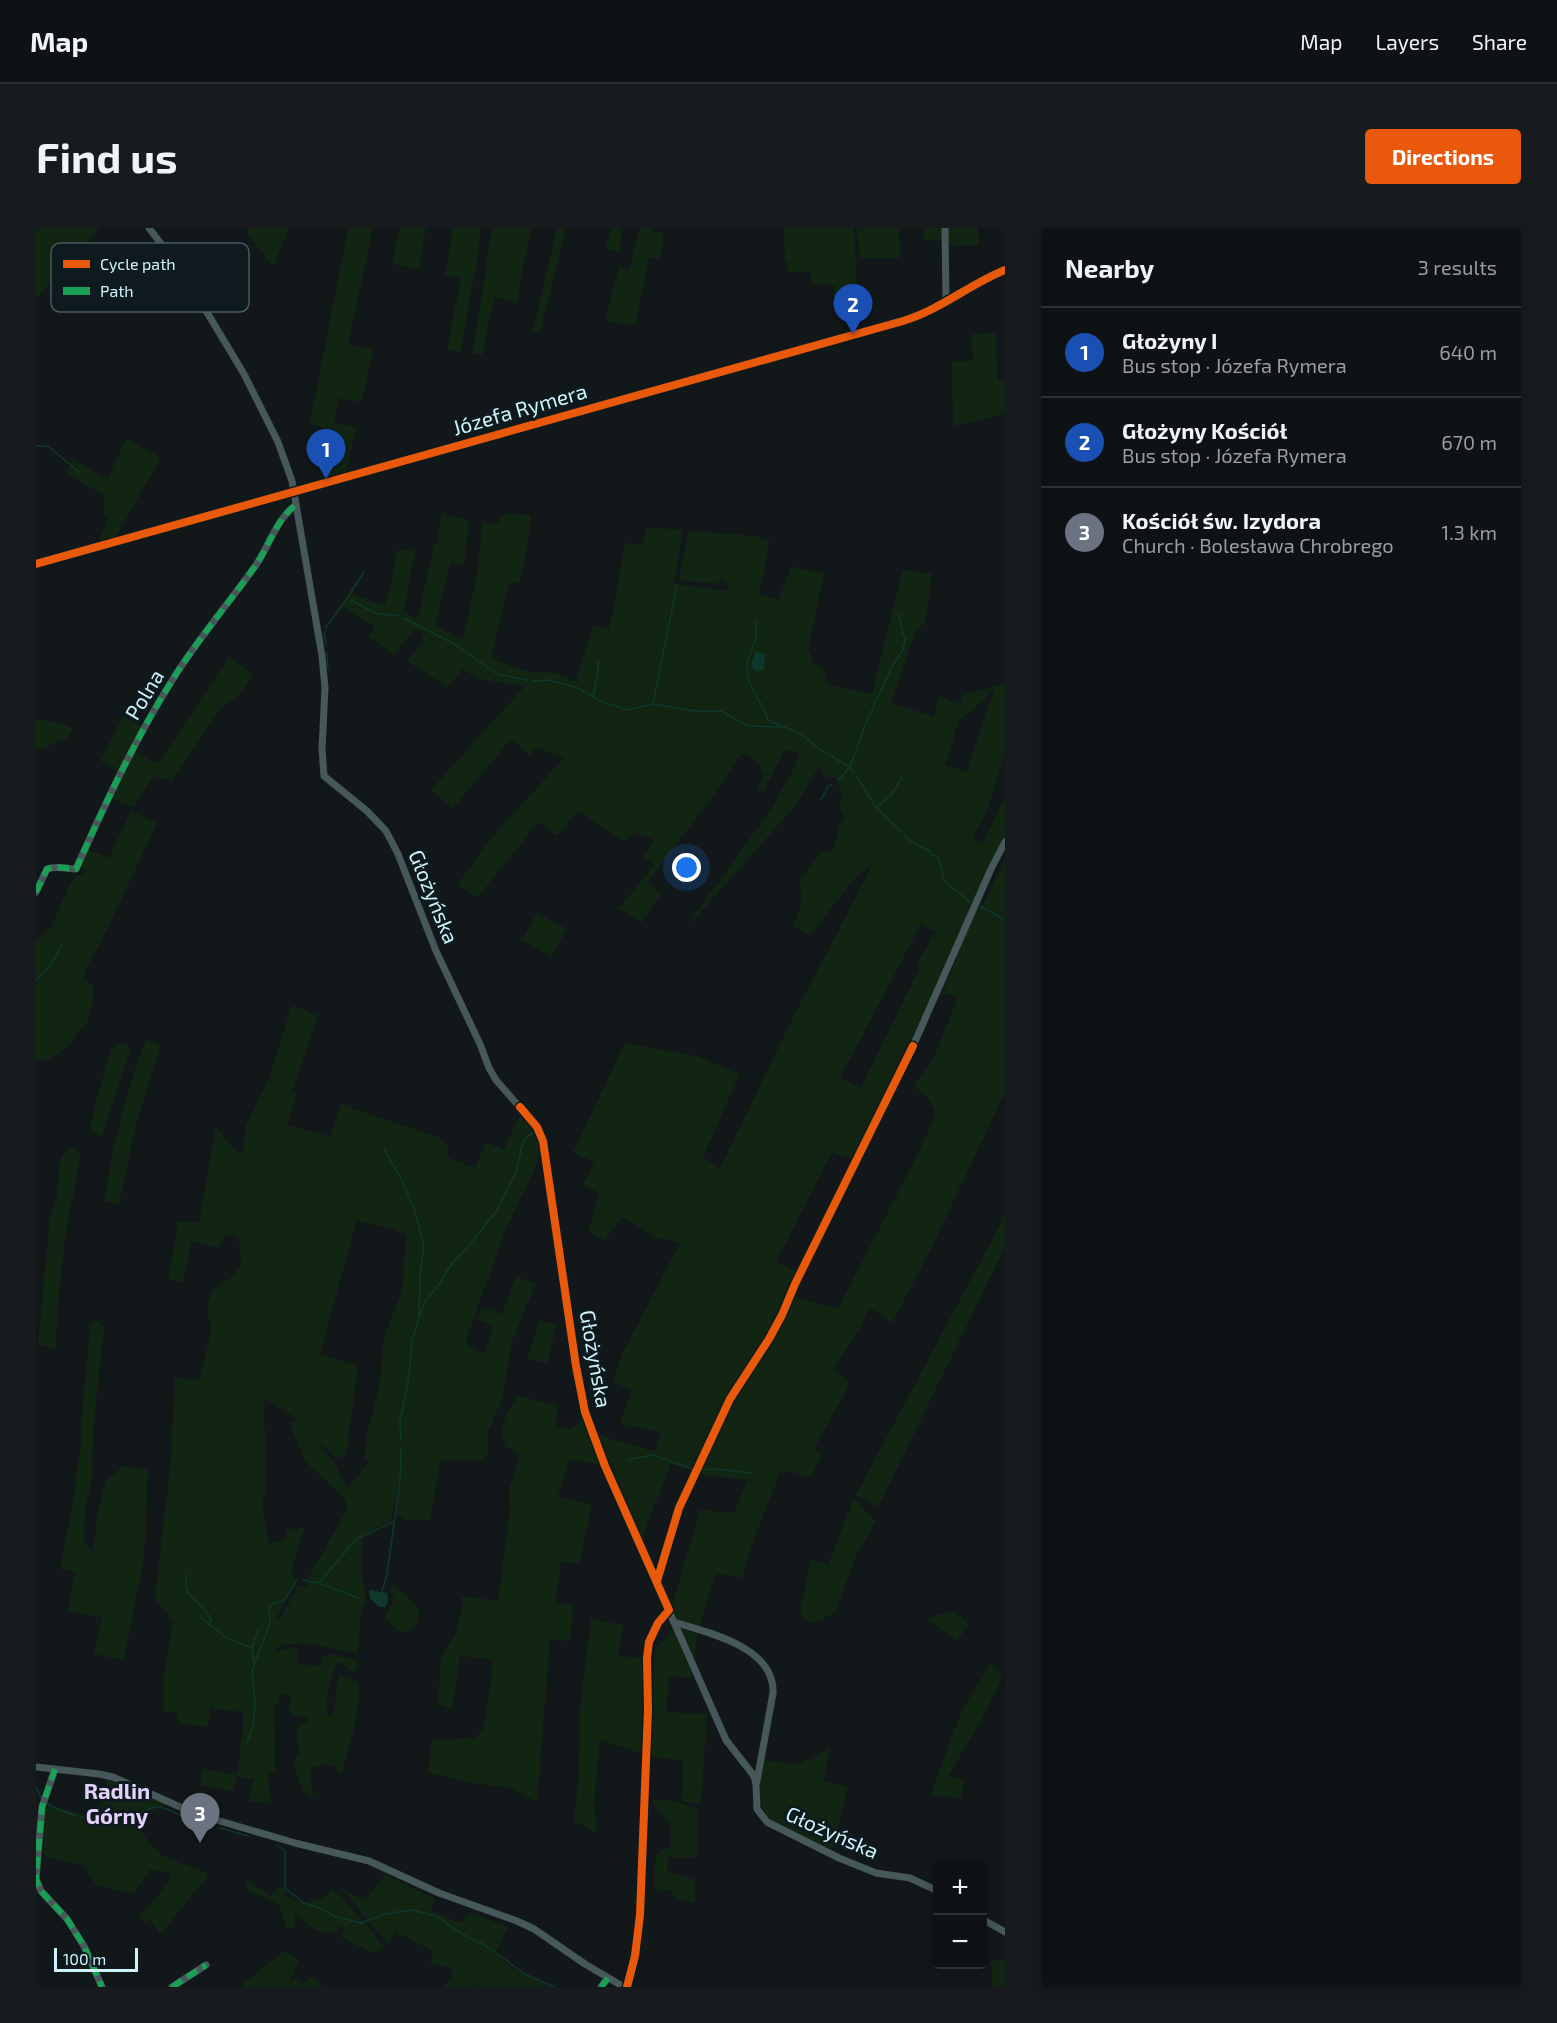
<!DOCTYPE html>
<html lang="en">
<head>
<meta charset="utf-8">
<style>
  body { margin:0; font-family:"Exo 2",sans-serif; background:#171b1d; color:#f1f3f6 }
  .controls { position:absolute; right:18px; bottom:18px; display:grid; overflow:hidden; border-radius:6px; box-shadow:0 3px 15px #0003 }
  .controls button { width:54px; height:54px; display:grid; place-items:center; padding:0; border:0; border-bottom:2px solid #2e3234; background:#0e1214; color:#f1f3f6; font:30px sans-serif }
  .scale { position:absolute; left:18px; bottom:15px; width:84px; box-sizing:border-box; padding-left:6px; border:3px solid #cff3fa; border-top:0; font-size:16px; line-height:21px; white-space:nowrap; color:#cff3fa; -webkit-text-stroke:4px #0e1a1e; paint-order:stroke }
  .you { position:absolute; left:651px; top:640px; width:21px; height:21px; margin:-15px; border:4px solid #fff; border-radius:50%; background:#1a73e8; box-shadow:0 0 0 9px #1a73e833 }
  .badge { display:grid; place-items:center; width:39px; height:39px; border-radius:50%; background:#ea580c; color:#fff; font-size:20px; font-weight:700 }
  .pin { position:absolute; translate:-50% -50px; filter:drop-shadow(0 2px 3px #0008) }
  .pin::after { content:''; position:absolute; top:32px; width:21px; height:18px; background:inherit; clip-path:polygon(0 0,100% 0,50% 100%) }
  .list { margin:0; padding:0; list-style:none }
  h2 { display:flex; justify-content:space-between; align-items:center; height:78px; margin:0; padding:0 24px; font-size:26px }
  h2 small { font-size:20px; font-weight:400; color:#9b9ea0 }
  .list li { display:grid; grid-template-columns:39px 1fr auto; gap:18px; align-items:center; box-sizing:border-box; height:90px; padding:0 24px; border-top:2px solid #2e3234 }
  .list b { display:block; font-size:22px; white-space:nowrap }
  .list p { margin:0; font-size:20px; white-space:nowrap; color:#9b9ea0 }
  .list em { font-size:20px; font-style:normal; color:#9b9ea0 }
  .map { position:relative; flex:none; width:969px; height:1759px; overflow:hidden; border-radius:6px }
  header { display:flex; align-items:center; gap:36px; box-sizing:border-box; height:84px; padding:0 30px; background:#0e1214; border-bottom:2px solid #2e3234 }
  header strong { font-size:28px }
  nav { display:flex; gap:33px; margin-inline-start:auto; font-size:21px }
  .intro { display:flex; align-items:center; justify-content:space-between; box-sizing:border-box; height:144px; padding:0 36px }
  h1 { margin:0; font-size:42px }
  .button { padding:15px 27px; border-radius:6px; background:#ea580c; color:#fff; font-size:21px; font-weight:700 }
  main { display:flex; gap:36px; padding:0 36px }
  aside { flex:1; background:#0e1214; border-radius:6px; box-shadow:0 3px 15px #0003 }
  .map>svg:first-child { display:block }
  .green { fill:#122513; fill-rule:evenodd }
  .water { fill:#0f382c }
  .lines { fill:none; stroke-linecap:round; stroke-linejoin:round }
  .stream { stroke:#0f382c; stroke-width:1.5 }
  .minor { stroke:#47585a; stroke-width:7 }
  .quiet { stroke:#1a9f57; stroke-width:6; stroke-dasharray:12 6; stroke-linecap:butt }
  .cycleway-casing { stroke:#0e1a1e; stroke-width:11 }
  .cycleway { stroke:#e8590c; stroke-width:8 }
  .labels { text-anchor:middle; stroke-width:6; stroke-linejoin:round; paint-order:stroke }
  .street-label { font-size:21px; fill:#cff3fa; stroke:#0e1a1e }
  .neighbourhood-label { font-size:22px; font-weight:bold; fill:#e3d1fb; stroke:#0e1a1e }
  .key { fill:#0e1a1e; stroke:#485b60; stroke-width:1.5 }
  .key-label { font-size:16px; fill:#cff3fa }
</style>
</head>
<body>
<header>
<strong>Map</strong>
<nav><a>Map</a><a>Layers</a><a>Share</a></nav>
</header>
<div class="intro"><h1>Find us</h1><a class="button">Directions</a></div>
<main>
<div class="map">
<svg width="969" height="1759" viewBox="0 0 969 1759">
  <rect width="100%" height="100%" fill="#12181a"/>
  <g class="green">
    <path d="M0 0H64L0 71Z"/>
    <path d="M214 0H253L237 39 210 4Z"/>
    <path d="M312 0H337L312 117 337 121 326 174 303 170 297 194 320 199 310 244 289 249 297 202 274 196Z"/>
    <path d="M363 0H390L383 42 357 36Z"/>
    <path d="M417 0H445L440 38 424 124 411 122 425 50 409 47Z"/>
    <path d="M456 0H495L480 75 458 69 446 127 437 126Z"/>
    <path d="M521 0H530L504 105 497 104Z"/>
    <path d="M575 0H587L582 24 570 21Z"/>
    <path d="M603 0H616V3L628 4 624 31 613 30 599 98 569 92 583 40 594 42Z"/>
    <path d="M748 0H818L821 67 798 69V57L775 56V44H752V34H749Z"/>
    <path d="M821 0H863L864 30H824Z"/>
    <path d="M888 0H907V12L888 13Z"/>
    <path d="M911 0H942L943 17 912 18Z"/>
    <path d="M959 105 962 152H969V186L917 198 916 133H937L936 106Z"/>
    <path d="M91 210 125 230 78 311 62 315 73 289 68 287V266C54 261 44 252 30 245L37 231 71 251Z"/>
    <path d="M466 286 495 287 490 327 484 355H473L455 430 487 443 515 444 540 453 557 397 573 402 583 353 588 315 606 316 611 299 647 302 638 356 692 363 691 354 684 351 682 356 643 352 652 303 719 308 734 313 723 367 743 372 755 338 788 346 772 421 777 435 789 441V456L836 466 867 342 896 346 889 395 880 402 855 475 898 489 903 468 924 477 927 467 969 456V526L951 583 936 610 946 617 967 573H969V609L951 643 938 681H927L942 682 948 676 969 630V864L894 1023 856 1095 836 1081 831 1083 825 1098 797 1142 814 1155 779 1219 785 1228 774 1250 754 1243 744 1245 717 1313 706 1350 679 1345 663 1400 640 1391 634 1378 637 1375 664 1282 698 1285 712 1252 667 1247 659 1242 635 1235 606 1310 562 1206 578 1212 619 1223 626 1205 584 1195 596 1162 576 1154 586 1126 644 1016 620 1009 586 989 568 1013 552 1003 564 965 547 957 558 934 537 925 589 815 660 828 704 846 667 929 684 940 759 786 838 634 818 651 774 708 757 698 766 675 764 652 784 624H795C803 611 799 602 809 589L803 579 807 566 799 549 791 550 783 538 760 577 646 705 735 581 757 542 763 526 749 521 727 564 721 562 728 548C724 536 719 529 707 525L702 530 673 574 612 653 625 666 605 695 583 680 619 636 607 628 619 612 598 604 588 613 542 583 521 608 502 594 441 670 422 656 457 608 528 530 500 519 494 528 475 511 417 580 395 562 489 458 442 451 427 441 411 459 371 433 388 412 386 403 377 402 358 427 332 408 338 401 337 397 306 379 315 365 340 375 349 376 357 349 361 322 379 323 368 384 379 391 383 386 398 316H401L406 287 433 292 428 336 414 335 399 397 427 412 440 352 447 294 462 296ZM959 460 931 544 909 537 923 492 934 485ZM885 696 899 704 882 734 884 739 825 860 804 850ZM921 730 906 766 917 767 922 770 897 831 878 858 893 871 900 886 885 920 802 1081 758 1069 766 1048 740 1034 796 924 818 932 845 878 877 823 874 814 914 731Z"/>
    <path d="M193 429 217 446 203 468 184 481 136 553 117 548 98 579 74 570 98 523 122 536Z"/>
    <path d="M87 489 107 498 83 544 65 533Z"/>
    <path d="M0 491 24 495 36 500 31 511C20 514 11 519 0 523Z"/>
    <path d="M95 583 121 595 65 714 49 743 48 752 58 759V762L52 795 41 805 33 818 12 832 0 831V711L15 700 34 656 40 649 53 642 42 641 51 621 73 630Z"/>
    <path d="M501 685 531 701 515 728 486 712Z"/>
    <path d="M256 777 282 788 256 863 260 866 251 897 295 909 305 876 312 878 313 875 315 880 402 909 412 917 411 929 439 940 450 914 468 922 483 889 499 900 505 927 502 928V934L469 1003 430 1112 434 1118 447 1125 450 1123 457 1098 441 1091 446 1080 466 1086 480 1049 500 1055 477 1110 466 1171 452 1204 453 1225 445 1233 405 1231 394 1293 372 1292 361 1287 364 1249 355 1292 327 1306 325 1342 330 1375 325 1382 322 1425 264 1414 263 1416 245 1417 238 1422 242 1424 249 1421 261 1419V1436L286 1438V1430L296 1426 322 1433V1438L318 1444 304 1434C295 1439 287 1479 292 1489L297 1487 303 1448 322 1455C327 1479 312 1518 307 1543L302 1545 298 1538 288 1536 275 1540 274 1554 278 1567 275 1569 267 1564 258 1537 259 1529 263 1528C264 1515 258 1512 262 1497L271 1495V1490L256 1486 253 1482 255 1468 245 1465 243 1468 242 1478 238 1477 239 1544 231 1545 235 1576 213 1573 218 1551 201 1548 197 1563 164 1557 167 1541 201 1547 207 1500V1484L174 1480 172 1499 142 1495V1485L127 1483 128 1448 138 1390 135 1391 119 1371 135 1232 139 1150 164 1152 176 1099 171 1087 172 1074 177 1062 196 1049 206 1033 202 1008 188 1007 183 1020 156 1013 147 1054 132 1052 142 994H163L180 899 195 918 207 926 210 898 233 850ZM322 988 325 994 354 1000 370 1007 367 1060 348 1109 344 1151 338 1182 332 1200 328 1229 333 1234 312 1260 303 1248 302 1240 280 1211 301 1230 310 1227 322 1138 284 1126ZM228 1170 261 1191 254 1195 269 1233 309 1271 312 1280 274 1347 271 1359 262 1357 244 1392 241 1389 259 1354 255 1343 268 1302V1300L251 1301V1309L233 1316 226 1277 230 1259Z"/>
    <path d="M111 811 125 817 100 896 83 976 69 974C73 938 81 903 91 869 97 849 101 830 111 811Z"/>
    <path d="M89 815 94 820 66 909 54 902 60 872 76 820 83 816Z"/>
    <path d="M34 920 44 925C42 950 35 974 31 999 25 1040 21 1080 20 1121L2 1116 14 990 21 971 24 933 26 928Z"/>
    <path d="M969 984V1019L842 1279 820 1267 963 999Z"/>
    <path d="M63 1093 68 1099 58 1193 55 1257 50 1274 47 1313 57 1325 62 1284 70 1253 87 1238 112 1242 108 1330 88 1432 58 1426 66 1390 32 1382 39 1344 24 1341 37 1274 45 1214 46 1186 54 1103 56 1094Z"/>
    <path d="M503 1093 520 1096 512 1135 491 1131Z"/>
    <path d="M483 1168 523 1178 518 1199 535 1201 548 1191 565 1235 564 1237 533 1231 522 1269 555 1276 545 1332 541 1335 525 1334 519 1375 537 1377 534 1413 514 1412 501 1574 473 1559 441 1556 392 1545 396 1512 439 1510 448 1500 456 1444 455 1431 424 1428 416 1482 402 1476 405 1430 420 1406 427 1375 425 1368 462 1373 474 1284 473 1257 478 1249 483 1230 482 1226 469 1218 466 1201 470 1187Z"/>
    <path d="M818 1271 840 1293 820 1328 798 1386 775 1395 764 1384 775 1331 792 1337Z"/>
    <path d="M357 1356C367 1362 375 1374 384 1382 380 1409 365 1411 349 1389L358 1372 355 1364Z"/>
    <path d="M916 1384 926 1389 932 1397 921 1413 890 1390Z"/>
    <path d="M555 1391 587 1397 582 1428 606 1430 607 1526 564 1512 558 1575 561 1605 538 1593 543 1545 544 1482Z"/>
    <path d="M637 1399 655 1444V1450L633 1448 630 1484 671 1486 665 1575 646 1574 647 1533 613 1528 619 1421 627 1414Z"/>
    <path d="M643 1399 662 1403 658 1432Z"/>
    <path d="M955 1436 967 1448 944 1494 912 1548 927 1552 926 1571 895 1566 926 1482Z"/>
    <path d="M794 1520 788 1552 812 1559 796 1622C777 1613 733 1599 726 1579 721 1566 725 1545 728 1532L762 1537Z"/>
    <path d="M71 1552 91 1556 130 1576 99 1590 112 1614 127 1628 170 1645 172 1651 159 1663 124 1707 115 1691 108 1695 103 1688 114 1678 136 1649 133 1645 113 1642 111 1648 97 1665 60 1657 48 1638 7 1627 9 1578 19 1580 9 1575 37 1584 60 1589Z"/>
    <path d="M630 1571 661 1580 662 1629H632L631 1643 659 1652V1674L643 1672 634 1663 618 1660 620 1627 635 1618 634 1596 615 1572Z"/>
    <path d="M349 1647 399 1671 395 1682 424 1695 433 1684 472 1699 459 1726 477 1741 514 1759H441L437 1757 435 1759H407L416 1751 417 1741 394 1735 397 1723 360 1704 352 1716 306 1661 329 1672Z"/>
    <path d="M210 1652 217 1655 234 1668 243 1659 249 1660V1669L267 1675 289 1670 296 1661 309 1672 348 1719 340 1726 335 1724 305 1709 309 1700 304 1698 300 1704C280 1707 272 1698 259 1684V1698L251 1702 243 1676 212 1663Z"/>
    <path d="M248 1723 263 1732 253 1756 260 1749 267 1756 277 1748 287 1759H208L207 1756Z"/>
    <path d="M969 1731V1759H956L955 1732Z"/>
  </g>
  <g class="water">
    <path d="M720 423 729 426 728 441 722 443 718 442 715 437Z"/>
    <path d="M333 1362 351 1365 352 1374 349 1379H343L334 1370Z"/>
  </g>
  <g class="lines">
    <g class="stream">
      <path d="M0 218H12L44 245"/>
      <path d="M315 372 339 385 363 388"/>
      <path d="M367 390 418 416 461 446 491 452"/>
      <path d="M719 394C726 410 709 428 711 444 713 463 728 475 732 492L745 498"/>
      <path d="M290 399 312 369 328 344"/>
      <path d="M289 403 288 406 290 417"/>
      <path d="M291 425 292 440"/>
      <path d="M496 453 512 452 542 460 564 473 592 482 617 476 659 483H685L712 498 748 499 763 505 788 524"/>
      <path d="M557 468 562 444V433"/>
      <path d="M617 476 641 357"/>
      <path d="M790 525 814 539 818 545"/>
      <path d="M821 549 839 578 864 603"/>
      <path d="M802 552 814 539 828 500 855 440 867 422 869 411 862 386"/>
      <path d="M785 572 792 558 796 557"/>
      <path d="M841 579 854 568 866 550"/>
      <path d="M867 606 880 617 894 623 896 627 902 629 909 654 934 674"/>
      <path d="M944 678 969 692"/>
      <path d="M0 752 14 738 26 717"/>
      <path d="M348 921 362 945 378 979 388 1018 384 1046 383 1090 376 1113 373 1149 364 1193 365 1213"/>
      <path d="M384 1088 389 1073 405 1054 416 1035 431 1020 459 985 480 944 487 914 492 908 499 904"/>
      <path d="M591 1232 617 1227 658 1242"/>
      <path d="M665 1242 679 1241 715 1245"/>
      <path d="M150 1346C148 1376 165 1368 175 1392L174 1395"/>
      <path d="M267 1352 283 1355 320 1311 357 1294"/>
      <path d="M285 1356 323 1370"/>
      <path d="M346 1363 351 1346 364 1253 365 1221"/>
      <path d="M165 1390 191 1410 216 1420 218 1434"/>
      <path d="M216 1420 222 1402"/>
      <path d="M211 1515 217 1499 219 1473 216 1442 234 1396 233 1382 235 1376 249 1372 261 1352"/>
      <path d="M0 1559 6 1571"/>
      <path d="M10 1575C35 1590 67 1595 95 1589 104 1587 112 1579 121 1579 131 1579 143 1587 152 1591"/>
      <path d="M184 1600 212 1608"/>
      <path d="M241 1617 249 1623V1660L268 1675 286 1681 298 1688 325 1695 349 1686 375 1682 389 1685 402 1689 426 1706 452 1719 487 1745 518 1759"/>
    </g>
    <g class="minor">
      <path d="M113 0 132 25 172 86 208 146 242 214 256 253 286 428 289 460 286 521 288 548 331 583 350 603 362 626 400 723 444 816 453 840 460 852 501 899 507 913 540 1138 549 1184 569 1238 690 1512 718 1548 720 1556 721 1581 731 1594 803 1630 840 1645 874 1650 902 1663"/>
      <path d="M909 0 910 74"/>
      <path d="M0 336 867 93C904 82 934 56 969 42"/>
      <path d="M0 664 11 641C22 637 29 641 40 641 69 576 99 511 137 451 162 411 193 375 220 337 233 318 241 290 260 277"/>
      <path d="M877 818 955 641 969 614"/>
      <path d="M621 1353 643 1280 694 1171 713 1140"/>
      <path d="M638 1394C673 1405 739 1419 737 1465L721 1553"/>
      <path d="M0 1539 63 1546 77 1549 160 1586 259 1615 333 1633 403 1665 481 1693 498 1701 549 1736 588 1759"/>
      <path d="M19 1541 6 1579 0 1651 5 1663 31 1691 48 1718 66 1759"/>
      <path d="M946 1691 969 1704"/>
      <path d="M136 1759 170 1737"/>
      <path d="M565 1759 572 1750"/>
      <path d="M591 1759 599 1728 604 1687 612 1482 611 1430 613 1414 622 1395 633 1382"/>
    </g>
    <g class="quiet">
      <path d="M0 664 11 641C22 637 29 641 40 641 69 576 99 511 137 451 162 411 193 375 220 337 233 318 241 290 260 277"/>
      <path d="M19 1541 6 1579 0 1651 5 1663 31 1691 48 1718 66 1759"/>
      <path d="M136 1759 170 1737"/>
      <path d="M565 1759 572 1750"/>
    </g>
    <defs>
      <g id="cycleway">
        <path d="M0 336 867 93C904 82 934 56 969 42"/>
        <path d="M484 879 501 899 507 913 540 1138 549 1184 569 1238 633 1382 622 1395 613 1414 611 1430 612 1482 604 1687 599 1728 591 1759"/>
        <path d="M621 1353 643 1280 694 1171 733 1111 746 1087 759 1056 877 818"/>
      </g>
    </defs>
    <use href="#cycleway" class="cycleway-casing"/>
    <use href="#cycleway" class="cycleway"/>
  </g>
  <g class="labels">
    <g class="street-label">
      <text transform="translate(484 182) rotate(-16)" y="7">Józefa Rymera</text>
      <text transform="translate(109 467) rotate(-59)" y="7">Polna</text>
      <text transform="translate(397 669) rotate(68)" y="7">Głożyńska</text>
      <text transform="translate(559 1131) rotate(80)" y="7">Głożyńska</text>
      <text transform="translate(796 1605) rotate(24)" y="7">Głożyńska</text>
    </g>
    <g class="neighbourhood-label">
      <text x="81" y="1571">Radlin<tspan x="81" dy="25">Górny</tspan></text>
    </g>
  </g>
  <rect x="15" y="15" width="198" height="69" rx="9" class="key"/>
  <rect x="27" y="32" width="27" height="8" fill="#e8590c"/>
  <rect x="27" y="59" width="27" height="8" fill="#1a9f57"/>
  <g class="key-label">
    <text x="64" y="42">Cycle path</text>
    <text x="64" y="69">Path</text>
  </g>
</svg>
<div class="controls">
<button>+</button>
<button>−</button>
</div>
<div class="scale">100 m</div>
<div class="you"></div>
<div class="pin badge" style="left:290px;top:251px;background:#1a4fb4">1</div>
<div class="pin badge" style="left:817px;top:106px;background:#1a4fb4">2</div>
<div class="pin badge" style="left:164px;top:1615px;background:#6b7280">3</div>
</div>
<aside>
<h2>Nearby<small>3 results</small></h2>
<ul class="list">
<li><span class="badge" style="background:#1a4fb4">1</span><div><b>Głożyny I</b><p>Bus stop · Józefa Rymera</p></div><em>640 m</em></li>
<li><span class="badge" style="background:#1a4fb4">2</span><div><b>Głożyny Kościół</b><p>Bus stop · Józefa Rymera</p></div><em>670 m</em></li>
<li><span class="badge" style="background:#6b7280">3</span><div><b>Kościół św. Izydora</b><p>Church · Bolesława Chrobrego</p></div><em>1.3 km</em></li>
</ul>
</aside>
</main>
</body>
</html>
